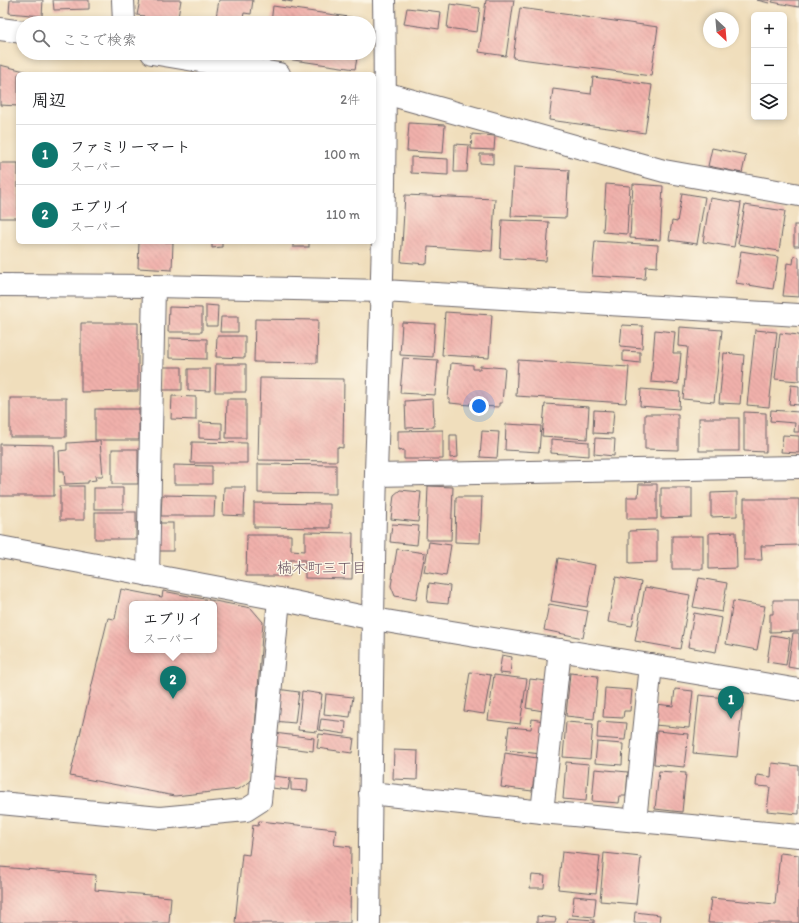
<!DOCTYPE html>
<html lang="ja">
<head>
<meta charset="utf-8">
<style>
  body { margin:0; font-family:Itim,"Klee One",sans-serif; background:#f6f6f6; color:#202124 }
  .controls { position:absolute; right:12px; top:12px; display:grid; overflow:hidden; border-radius:6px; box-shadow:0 2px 6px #0003 }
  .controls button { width:36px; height:36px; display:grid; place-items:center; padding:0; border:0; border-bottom:1px solid #e0e0e0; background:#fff; color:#202124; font:20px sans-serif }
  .compass { position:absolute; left:703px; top:12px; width:36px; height:36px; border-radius:50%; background:#fff; box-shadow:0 2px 6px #0003; rotate:154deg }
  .you { position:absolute; left:479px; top:406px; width:14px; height:14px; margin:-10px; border:3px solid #fff; border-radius:50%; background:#1a73e8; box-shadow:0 0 0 6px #1a73e833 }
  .badge { display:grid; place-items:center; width:26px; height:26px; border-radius:50%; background:#0f766e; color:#fff; font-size:13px; font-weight:700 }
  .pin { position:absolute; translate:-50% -33px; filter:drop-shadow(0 1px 2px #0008) }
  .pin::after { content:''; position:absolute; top:21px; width:14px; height:12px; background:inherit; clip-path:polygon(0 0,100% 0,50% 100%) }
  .popup { position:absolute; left:129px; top:601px; width:88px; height:52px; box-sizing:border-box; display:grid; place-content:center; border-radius:6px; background:#fff; filter:drop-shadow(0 1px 3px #0005); font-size:13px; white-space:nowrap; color:#757577 }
  .popup b { font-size:15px; color:#202124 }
  .popup::after { content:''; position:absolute; left:50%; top:100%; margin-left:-8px; border:8px solid transparent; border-top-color:#fff }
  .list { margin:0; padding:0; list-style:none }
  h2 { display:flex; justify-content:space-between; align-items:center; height:52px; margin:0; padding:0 16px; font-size:17px }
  h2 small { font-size:13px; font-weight:400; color:#757577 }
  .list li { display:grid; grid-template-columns:26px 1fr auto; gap:12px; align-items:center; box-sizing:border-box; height:60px; padding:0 16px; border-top:1px solid #e0e0e0 }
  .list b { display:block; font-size:15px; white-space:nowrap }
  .list p { margin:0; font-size:13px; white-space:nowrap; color:#757577 }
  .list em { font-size:13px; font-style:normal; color:#757577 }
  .icon { flex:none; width:22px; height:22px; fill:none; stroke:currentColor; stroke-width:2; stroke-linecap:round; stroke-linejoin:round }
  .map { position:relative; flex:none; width:799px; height:923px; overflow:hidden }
  .search { position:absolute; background:#fff; box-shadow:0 2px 6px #0003; left:16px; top:16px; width:360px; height:44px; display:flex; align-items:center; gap:10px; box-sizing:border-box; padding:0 14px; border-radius:22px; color:#757577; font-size:15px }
  .panel { position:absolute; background:#fff; box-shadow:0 2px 6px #0003; left:16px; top:72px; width:360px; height:172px; border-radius:6px }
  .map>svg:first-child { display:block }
  .building { fill:url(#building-back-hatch); fill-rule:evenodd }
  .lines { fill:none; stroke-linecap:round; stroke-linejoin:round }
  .street-casing { stroke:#6a6468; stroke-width:24 }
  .street { stroke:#fff; stroke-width:22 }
  .labels { text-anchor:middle; stroke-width:3; stroke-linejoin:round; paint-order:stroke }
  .neighbourhood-label { font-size:15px; fill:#6a5462; stroke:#fcf5e5 }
</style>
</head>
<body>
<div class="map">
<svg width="799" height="923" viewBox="0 0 799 923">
  <defs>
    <pattern id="building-back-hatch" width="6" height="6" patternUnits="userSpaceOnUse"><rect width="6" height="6" fill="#f1b1ab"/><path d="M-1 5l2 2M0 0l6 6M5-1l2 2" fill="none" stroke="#ce9894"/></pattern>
  </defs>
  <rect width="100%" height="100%" fill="#fcf5e5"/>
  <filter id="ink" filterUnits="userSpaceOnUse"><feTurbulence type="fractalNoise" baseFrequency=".025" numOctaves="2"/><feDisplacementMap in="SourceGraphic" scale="8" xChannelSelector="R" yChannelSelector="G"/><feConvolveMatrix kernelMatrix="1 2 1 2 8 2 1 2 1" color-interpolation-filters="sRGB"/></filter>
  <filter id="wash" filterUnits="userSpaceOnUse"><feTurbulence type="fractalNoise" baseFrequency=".012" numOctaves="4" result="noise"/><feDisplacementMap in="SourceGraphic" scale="16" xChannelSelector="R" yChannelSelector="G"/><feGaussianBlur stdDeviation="0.9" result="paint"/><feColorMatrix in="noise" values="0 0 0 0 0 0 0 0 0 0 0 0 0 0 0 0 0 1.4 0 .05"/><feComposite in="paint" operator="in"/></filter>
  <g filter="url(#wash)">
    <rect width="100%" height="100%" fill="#f0debc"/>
    <g id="blocks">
      <g class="building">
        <path d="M10 0H43L42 16 9 13Z"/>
        <path d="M53 0H89V9L54 10Z"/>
        <path d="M140 0H181L177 23H143L144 16 137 15Z"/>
        <path d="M219 0H253L251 14 244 13 242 23H215Z"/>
        <path d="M282 0H292V2Z"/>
        <path d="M486 0H514L506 56 479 52Z"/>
        <path d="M757 0H770L769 3Z"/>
        <path d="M773 0H799V7L772 2Z"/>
        <path d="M450 4 480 8 477 32 447 28Z"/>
        <path d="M273 6 363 19V23H271Z"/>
        <path d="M407 8 441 12 439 29 404 24Z"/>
        <path d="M520 8 658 27 651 76 513 58Z"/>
        <path d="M266 53H358L355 69 266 56Z"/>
        <path d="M0 65 33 73 18 74V106L0 105Z"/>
        <path d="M593 77 652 85 645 133 549 120 553 89 591 94Z"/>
        <path d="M409 123 445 125 443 153 407 151Z"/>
        <path d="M472 134 495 136 494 150 471 149Z"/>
        <path d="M455 144 469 145 467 172H454Z"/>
        <path d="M712 148 746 155 742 173 708 166Z"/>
        <path d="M480 154H493V164L480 163Z"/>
        <path d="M411 157 448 159V175L411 173Z"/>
        <rect x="0" y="163" width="18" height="55"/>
        <path d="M514 167 569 170 566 218 511 216Z"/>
        <path d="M606 184 630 186 627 234 603 232Z"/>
        <path d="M633 184 663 186 660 240 630 238Z"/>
        <path d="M682 193 705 197 697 244 669 240 672 221 677 222Z"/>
        <path d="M405 195 495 199 492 251 428 247 427 264 401 262Z"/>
        <path d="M710 198 741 203 734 247 703 242Z"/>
        <path d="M745 205 785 211 779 251 738 244Z"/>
        <path d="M502 220 549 222 546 261 500 258Z"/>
        <rect x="794" y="225" width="5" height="21"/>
        <path d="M595 241 658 245 657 267 646 266 645 279 592 276Z"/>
        <path d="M139 242H173L172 270 138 268Z"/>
        <path d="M212 242H222V247L212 248Z"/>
        <rect x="293" y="242" width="16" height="5"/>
        <path d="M741 251 778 257 773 289 736 283Z"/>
        <path d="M794 256 799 257V297L783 296 787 263 793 264Z"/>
        <path d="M206 305 218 306 217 326H206Z"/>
        <path d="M169 307 202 308V332H168Z"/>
        <path d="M445 312 492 315 489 358 442 355Z"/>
        <path d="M221 317H238V332H220Z"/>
        <path d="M255 319 318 320 317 363 254 362Z"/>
        <path d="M402 322 435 324 433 357 400 355Z"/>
        <path d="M81 323H138V391L81 392Z"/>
        <path d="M622 325 643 326 642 348 620 346Z"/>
        <path d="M680 327 722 330 714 402 683 399 688 347 679 346Z"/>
        <path d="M655 330 675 332 673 353H681L678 384 651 382Z"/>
        <path d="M755 330 777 332 769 407 747 405Z"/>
        <path d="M780 333 799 335V381L775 379Z"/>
        <path d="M217 336H245V358L216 357Z"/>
        <path d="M169 338 207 339V359L169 358Z"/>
        <path d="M623 351 640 352V363L623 361Z"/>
        <path d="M724 353 744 355 740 404 719 403Z"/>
        <path d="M403 358 438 360 435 395 400 393Z"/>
        <path d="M518 360 629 367 626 403 516 396Z"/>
        <path d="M451 363 473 365V369H480V366L505 368 502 403H499V407L478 406V403H470V405L450 403V399H448Z"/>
        <path d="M216 364H246V392H215Z"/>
        <path d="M163 367H182V390H162Z"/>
        <path d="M188 369H210V391L188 390Z"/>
        <path d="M260 378 344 379 343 448 337 447V461L258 460Z"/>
        <path d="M791 385 799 386V405L789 404Z"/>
        <path d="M641 389 680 392 679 409 640 406Z"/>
        <path d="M172 396 196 397V420L171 419Z"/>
        <rect x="10" y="398" width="56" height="39"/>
        <path d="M227 399H246V438H226Z"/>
        <path d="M433 399 434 427 406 428 405 401Z"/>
        <path d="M545 404 589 407 587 439 542 436Z"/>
        <rect x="95" y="409" width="44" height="31"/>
        <path d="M594 410 614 411 612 434 593 433Z"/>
        <path d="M771 410 799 412V432H794L795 423 770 421Z"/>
        <path d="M744 412 766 413V452L744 451Z"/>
        <path d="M645 414H678V450L645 449Z"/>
        <rect x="699" y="418" width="40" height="33"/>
        <path d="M199 422 222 423V439L199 438Z"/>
        <path d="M506 424 541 426 539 452 505 450Z"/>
        <path d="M443 430V459H404V450L398 451V431Z"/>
        <path d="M482 431 499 432 497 458 480 457Z"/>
        <path d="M450 435H457L458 457 450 458Z"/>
        <path d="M783 435 799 436V453L781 452Z"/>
        <path d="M595 438 615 439 614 456 594 454Z"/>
        <path d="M551 439 589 442V456L551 453Z"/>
        <path d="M100 441 103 476H95L96 480 88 481V483L65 484 64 471H60L59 451 67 450V443Z"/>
        <path d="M192 442 247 443V463H191Z"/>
        <path d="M0 444 54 445V496H0Z"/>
        <rect x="112" y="449" width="26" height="35"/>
        <path d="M258 464 336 465V494L258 493Z"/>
        <path d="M174 465 212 466V484H174Z"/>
        <path d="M639 484H657V519H627V497H638Z"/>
        <rect x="60" y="486" width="24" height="34"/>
        <path d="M428 486 453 487 451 540H426Z"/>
        <path d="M224 487H245L244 516 223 515Z"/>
        <rect x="94" y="488" width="29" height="21"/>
        <path d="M661 488H692V517L661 518Z"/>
        <path d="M400 490 421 492 418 522 391 519 394 495Z"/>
        <path d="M737 492V516L711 517V493Z"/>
        <path d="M162 495 215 496 214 516H161Z"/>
        <path d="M456 497H482L480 543 455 542Z"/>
        <path d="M744 499H799V545L761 546 762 560H744Z"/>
        <path d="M254 503 330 504V528L254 527Z"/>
        <rect x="95" y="512" width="41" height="27"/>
        <rect x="157" y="523" width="16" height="28"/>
        <path d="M392 524 419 526 417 545 390 542Z"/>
        <path d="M657 530V562L629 563V531Z"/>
        <path d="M305 532 353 533 352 579 305 578V560H290V576H246L247 535H291V550L305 551Z"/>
        <path d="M736 532 737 568 709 569V533Z"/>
        <rect x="672" y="536" width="31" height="33"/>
        <path d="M429 542 451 545 446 576 424 572Z"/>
        <path d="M397 549 425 553 416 600 395 596 391 586Z"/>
        <path d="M558 558 595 565 587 607 551 601Z"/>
        <path d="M616 577 641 582 632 626 608 622Z"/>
        <path d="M699 578 727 583 722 612 693 607Z"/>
        <path d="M429 583 450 586 448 604 427 602Z"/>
        <path d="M645 587 690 595 680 649 635 641Z"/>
        <path d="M121 589 162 597 163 591 251 608 263 622 251 781 239 789 175 796 70 776 108 618 115 619ZM132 604H214V650H132Z"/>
        <path d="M773 600H799V631L770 632V614H773Z"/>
        <path d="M733 601 765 606 757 650 726 644Z"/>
        <path d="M549 604 588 611 583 638 544 630Z"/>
        <path d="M694 613 722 618 716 652 688 647Z"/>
        <path d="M793 633H799V669L788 667Z"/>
        <path d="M771 635 790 638 786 665 767 662Z"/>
        <path d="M502 655 512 657 510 674 499 673Z"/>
        <path d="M470 672 491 675 484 714 464 711Z"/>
        <path d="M570 673 598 676 594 719 566 716Z"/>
        <path d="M494 675 527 679 520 724 488 720Z"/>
        <path d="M530 679 547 681 543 711 526 708Z"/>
        <path d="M605 688 632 690 630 711H624L623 718 603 717Z"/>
        <path d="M277 689 299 692 295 723 273 721Z"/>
        <path d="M675 689 693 691 689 728 654 725 656 704 673 706Z"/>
        <path d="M302 691 322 694 317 732 298 730Z"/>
        <path d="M326 694 353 697 350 717 324 714Z"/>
        <path d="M699 695 743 700 737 757 693 753Z"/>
        <path d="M321 719 346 722 345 734 319 730Z"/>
        <path d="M532 719 544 721 541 754 506 750 509 727 531 729Z"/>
        <path d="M598 721 627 723 625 740 597 738Z"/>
        <path d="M566 722 593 724 590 759 563 757Z"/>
        <path d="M657 731 688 734 684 767 654 764Z"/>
        <path d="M274 733 314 738 313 751 272 746Z"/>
        <path d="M319 734 354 738 352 753 317 748Z"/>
        <path d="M597 742 623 744 622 765 595 763Z"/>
        <path d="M394 750 418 751 417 780 393 779Z"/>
        <path d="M505 753 537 758 532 791 501 787Z"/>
        <path d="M566 762 589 764 586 801 563 799Z"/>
        <path d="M772 763 799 766V814L767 811 770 787 756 786 757 775 771 777Z"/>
        <path d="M595 769 628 772 626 796H620L619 803 592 801Z"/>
        <path d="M659 771 686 773 682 812 655 809Z"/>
        <path d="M273 776 290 778 288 790 272 788Z"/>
        <path d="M291 778 308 779 307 791 291 790Z"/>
        <path d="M259 821 336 829 334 845 351 847 350 923H235L242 854 249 855 253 825 258 826Z"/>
        <path d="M562 852 600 856 596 893 558 889Z"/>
        <path d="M604 853 641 857 636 904 600 901Z"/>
        <path d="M780 853 799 855V923H708L711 898 775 904Z"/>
        <path d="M0 867 96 875 95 890 171 897 169 923H0Z"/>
        <path d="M532 875 545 876 544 888H530Z"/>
        <path d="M574 896 596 898 594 917 572 915Z"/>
        <path d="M635 912 660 915 659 923H634Z"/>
        <path d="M537 916 556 918 555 923H537Z"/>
        <path d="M568 918 594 920V923H567Z"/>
      </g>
    </g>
  </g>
  <g filter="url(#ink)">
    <use href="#blocks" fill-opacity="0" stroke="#6a6468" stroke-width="1"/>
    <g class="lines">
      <defs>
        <g id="street">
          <path d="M123 0 124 23"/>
          <path d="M0 29 23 32"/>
          <path d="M152 53 279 74"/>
          <path d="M374 90 664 171 799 195"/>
          <path d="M0 285 154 286 383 291 799 315"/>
          <path d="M376 475 799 467"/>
          <path d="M0 547 279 599 374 619 799 690"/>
          <path d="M148 575 154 286"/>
          <path d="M370 793 542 812 799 836"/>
          <path d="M0 803 160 818 246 810 260 801 279 599"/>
          <path d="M542 812 560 650"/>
          <path d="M635 821 651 665"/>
          <path d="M369 923C371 773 372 623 376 473 381 315 387 158 384 0"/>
        </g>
      </defs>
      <use href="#street" class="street-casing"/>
      <use href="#street" class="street"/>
    </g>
  </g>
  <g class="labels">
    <g class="neighbourhood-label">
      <text x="322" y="573">楠木町三丁目</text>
    </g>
  </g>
</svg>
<div class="controls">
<button>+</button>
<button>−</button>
<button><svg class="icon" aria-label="layers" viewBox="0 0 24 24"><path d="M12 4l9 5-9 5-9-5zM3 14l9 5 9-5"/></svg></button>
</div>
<svg class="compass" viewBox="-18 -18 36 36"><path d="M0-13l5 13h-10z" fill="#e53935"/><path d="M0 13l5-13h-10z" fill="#757577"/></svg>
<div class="you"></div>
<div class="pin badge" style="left:731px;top:719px">1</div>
<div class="pin badge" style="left:173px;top:699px">2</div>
<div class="popup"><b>エブリイ</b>スーパー</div>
<div class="search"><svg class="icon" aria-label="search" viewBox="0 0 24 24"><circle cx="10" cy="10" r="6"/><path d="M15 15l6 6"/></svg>ここで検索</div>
<section class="panel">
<h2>周辺<small>2件</small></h2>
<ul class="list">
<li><span class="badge">1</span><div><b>ファミリーマート</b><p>スーパー</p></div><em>100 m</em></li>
<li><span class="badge">2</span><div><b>エブリイ</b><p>スーパー</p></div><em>110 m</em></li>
</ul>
</section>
</div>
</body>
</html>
